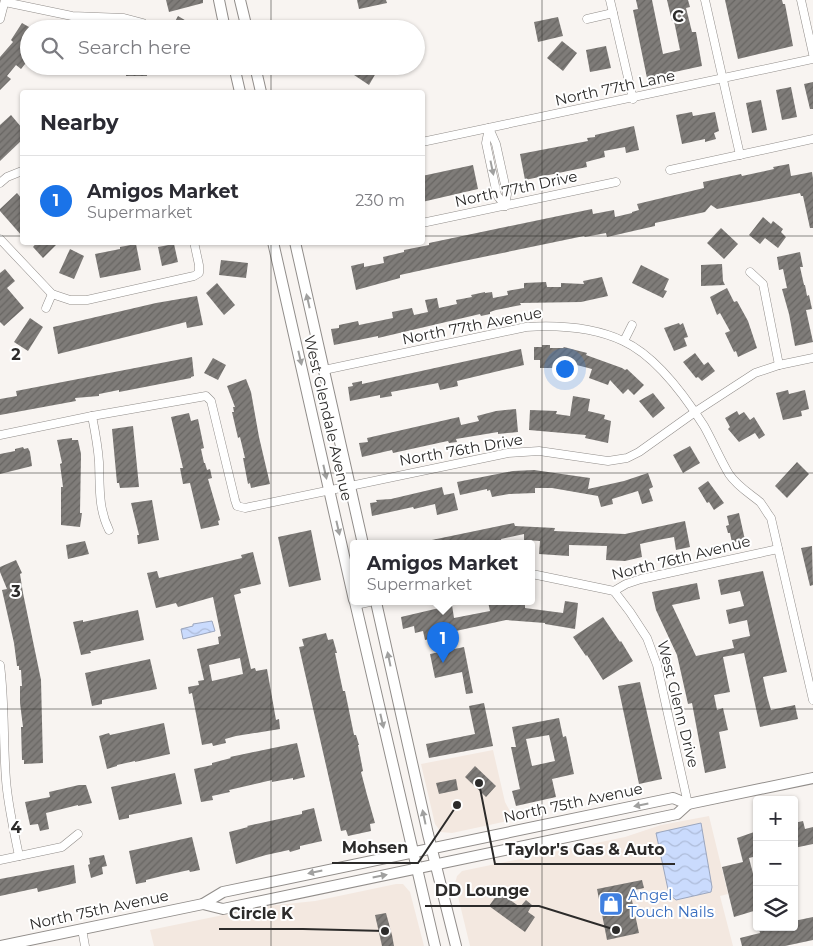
<!DOCTYPE html>
<html lang="en">
<head>
<meta charset="utf-8">
<style>
  body { margin:0; font-family:Montserrat,sans-serif; background:#f7f7f7; color:#2b2b33 }
  .controls { position:absolute; right:15px; bottom:15px; display:grid; overflow:hidden; border-radius:5px; box-shadow:0 1px 4px #0004 }
  .controls button { width:45px; height:45px; display:grid; place-items:center; padding:0; border:0; border-bottom:1px solid #e1e1e2; background:#fff; color:#2b2b33; font:25px sans-serif }
  .you { position:absolute; left:564px; top:368px; width:18px; height:18px; margin:-12px; border:4px solid #fff; border-radius:50%; background:#1a73e8; box-shadow:0 0 0 8px #1a73e833 }
  .badge { display:grid; place-items:center; width:32px; height:32px; border-radius:50%; background:#1a73e8; color:#fff; font-size:16px; font-weight:700 }
  .pin { position:absolute; translate:-50% -41px; filter:drop-shadow(0 1px 2px #0008) }
  .pin::after { content:''; position:absolute; top:26px; width:18px; height:15px; background:inherit; clip-path:polygon(0 0,100% 0,50% 100%) }
  .popup { position:absolute; left:350px; top:540px; width:185px; height:65px; box-sizing:border-box; display:grid; place-content:center; border-radius:5px; background:#fff; filter:drop-shadow(0 1px 4px #0005); font-size:16px; white-space:nowrap; color:#7c7c81 }
  .popup b { font-size:19px; color:#2b2b33 }
  .popup::after { content:''; position:absolute; left:50%; top:100%; margin-left:-10px; border:10px solid transparent; border-top-color:#fff }
  .list { margin:0; padding:0; list-style:none }
  h2 { display:flex; justify-content:space-between; align-items:center; height:65px; margin:0; padding:0 20px; font-size:21px }
  h2 small { font-size:16px; font-weight:400; color:#7c7c81 }
  .list li { display:grid; grid-template-columns:32px 1fr auto; gap:15px; align-items:center; box-sizing:border-box; height:90px; padding:0 20px; border-top:1px solid #e1e1e2 }
  .list b { display:block; font-size:19px; white-space:nowrap }
  .list p { margin:0; font-size:16px; white-space:nowrap; color:#7c7c81 }
  .list em { font-size:16px; font-style:normal; color:#7c7c81 }
  .icon { flex:none; width:28px; height:28px; fill:none; stroke:currentColor; stroke-width:2; stroke-linecap:round; stroke-linejoin:round }
  .map { position:relative; flex:none; width:813px; height:946px; overflow:hidden }
  .search { position:absolute; background:#fff; box-shadow:0 1px 4px #0004; left:20px; top:20px; width:405px; height:55px; display:flex; align-items:center; gap:12px; box-sizing:border-box; padding:0 18px; border-radius:28px; color:#7c7c81; font-size:19px }
  .panel { position:absolute; background:#fff; box-shadow:0 1px 4px #0004; left:20px; top:90px; width:405px; height:155px; border-radius:5px }
  .map>svg:first-child { display:block }
  .built { fill:#f3e8e0 }
  .water { fill:url(#water-waves); stroke:#9ba6be }
  .building { fill:url(#building-hatch); fill-rule:evenodd }
  .lines { fill:none; stroke-linecap:round; stroke-linejoin:round }
  .street-casing { stroke:#918d8a; stroke-width:9 }
  .secondary-casing { stroke:#918d8a; stroke-width:12 }
  .street { stroke:#fff; stroke-width:8 }
  .secondary { stroke:#fff; stroke-width:10 }
  .oneway { fill:#a0a09f }
  .grid { fill:none; stroke:#2c2b2a; stroke-width:1; stroke-opacity:0.55 }
  .labels { text-anchor:middle; stroke-width:4; stroke-linejoin:round; paint-order:stroke }
  .street-label { font-size:15px; fill:#2c2b2a; stroke:#fff }
  .shop-label { font-size:15px; fill:#366cbe; stroke:#fff; text-anchor:start }
  .grid-label { font-size:16px; text-anchor:middle; font-weight:bold; fill:#2c2b2a; stroke:#fff; stroke-width:4; stroke-linejoin:round; paint-order:stroke }
  .leader { fill:none; stroke:#2c2b2a; stroke-width:2 }
  .callout-dot { fill:#2c2b2a; stroke:#fff; stroke-width:2 }
  .callout-label { font-size:16px; text-anchor:middle; font-weight:bold; fill:#2c2b2a; stroke:#fff; stroke-width:4; stroke-linejoin:round; paint-order:stroke }
</style>
</head>
<body>
<div class="map">
<svg width="813" height="946" viewBox="0 0 813 946">
  <defs>
    <pattern id="water-waves" width="16" height="10" patternUnits="userSpaceOnUse" patternTransform="scale(1.25)"><rect width="16" height="10" fill="#cadbfd"/><path d="M0 5q4-4 8 0t8 0" fill="none" stroke="#aebcd9"/></pattern>
    <pattern id="building-hatch" width="6" height="6" patternUnits="userSpaceOnUse" patternTransform="scale(1.25)"><rect width="6" height="6" fill="#7f7c79"/><path d="M-1 1l2-2M0 6l6-6M5 7l2-2" fill="none" stroke="#686663"/></pattern>
  </defs>
  <rect width="100%" height="100%" fill="#f8f4f1"/>
  <g class="built">
    <path d="M493 750 505 802 511 813 512 820 452 833 441 832 435 824 421 764Z"/>
    <path d="M709 816 728 894 720 896 733 946H470L455 884 457 876 462 871 625 837 661 825Z"/>
    <path d="M396 884H403L410 892 424 946H154L150 930 267 906 315 901Z"/>
  </g>
  <g class="water">
    <path d="M212 621 215 631 183 639 181 629 193 626V624Z"/>
    <path d="M701 823 712 887 711 892 676 900 669 894 656 833Z"/>
  </g>
  <g class="building">
    <path d="M166 0H203V3L169 12Z"/>
    <path d="M357 0H386L387 3 359 9Z"/>
    <path d="M636 0H652L663 54 680 50 674 21H672L667 0H688L690 7 686 8 692 32H696L702 66 647 78 633 10 638 9Z"/>
    <path d="M725 0H782L783 4H785L793 46 738 59Z"/>
    <path d="M178 16 200 29H171Z"/>
    <path d="M558 17 563 36 538 42 534 22Z"/>
    <path d="M22 23 29 27V59L21 69 16 65 7 76 11 79 0 90V57L13 42 11 40Z"/>
    <path d="M562 41 577 53 563 71 547 58Z"/>
    <path d="M606 46 611 68 590 72 586 50Z"/>
    <rect x="126" y="66" width="21" height="10"/>
    <path d="M355 66H380L369 85 351 73Z"/>
    <path d="M813 82V109H810L804 84Z"/>
    <path d="M791 87 797 117 782 120 776 90Z"/>
    <path d="M761 100 767 130 752 133 746 103Z"/>
    <path d="M692 112 693 116 715 112 719 131 714 133 716 139 705 142V139L682 144 676 115Z"/>
    <path d="M11 115 22 128V140L0 161V125Z"/>
    <path d="M634 126 639 150 626 153 625 147 604 151 605 157 586 162 587 167 525 180 520 154 588 141 587 138 595 137V135Z"/>
    <path d="M789 164 791 176 812 172 813 179V228H810L803 196H801L800 193 717 209 711 205 705 212 655 223V226L607 237 606 233 585 237 584 236 459 262 400 275V278L356 290 351 266 364 263V267L384 263 383 257 404 252V250L429 245V243L592 209 593 214 614 210 615 217 632 213V212L639 210 637 204 704 188 703 182 741 174 742 176 774 169 773 167Z"/>
    <path d="M473 165 478 189 422 202V176Z"/>
    <path d="M17 193 22 199V236L0 211V209Z"/>
    <path d="M763 217 771 224 773 221 783 229 781 232 786 237 778 248 765 238 760 244 749 235Z"/>
    <path d="M721 228 738 244 724 259 707 243Z"/>
    <path d="M37 242H59L43 258 33 247Z"/>
    <path d="M136 244 141 270 100 278 95 254 120 249V247Z"/>
    <path d="M174 244 178 262 162 266 158 247Z"/>
    <path d="M70 249 84 256 74 279 59 273Z"/>
    <path d="M800 252 803 267H800L804 285H805L807 296 809 295 812 309 806 310 813 342 795 346 789 314 782 289 787 288 783 269 779 270 777 257Z"/>
    <path d="M221 260 248 263 246 278 219 275Z"/>
    <path d="M722 264 723 281 725 285 701 286V265Z"/>
    <path d="M641 265 669 279 664 290 667 291 663 298 632 283Z"/>
    <path d="M5 269 15 281 7 288 24 308 4 326 0 322V273Z"/>
    <path d="M602 277 608 296 581 302 520 303 521 305 496 310 490 312V314L481 316 480 314 378 338V336L334 345 331 329 339 328V325L358 321 359 325 393 318 392 312 412 308 414 315 428 312 425 300 437 298 439 308 457 304 456 300 472 297 471 295 485 292V293L492 292 493 298 508 295 507 291 524 288V283L546 282 547 287H561V283L584 284 583 281Z"/>
    <path d="M217 283 235 305 224 315 206 293Z"/>
    <path d="M727 288 734 302 737 301 748 321 757 348 738 357 736 351 734 352 725 333 730 331 720 313 717 315 710 297Z"/>
    <path d="M197 296 203 325 187 328 186 322 58 354 53 327 156 303Z"/>
    <path d="M30 318 43 327 28 351 14 342Z"/>
    <path d="M679 323 680 325 683 323 688 337 684 338 687 346 674 351 664 328Z"/>
    <path d="M542 345H550V348H563L564 347 587 353 586 355 622 368 625 370 627 369 644 385 634 395 628 389 623 394 610 380 608 385 589 378 592 369 573 364 572 367 555 363V368H540V360H534V347H542Z"/>
    <path d="M521 349 524 365 457 381 458 386 440 390 438 383 391 392 392 396 380 398V395L350 401 348 387 353 386 352 383 362 381V384Z"/>
    <path d="M695 353 704 365 708 362 715 371 702 381 698 377 696 378 683 362Z"/>
    <path d="M192 357 194 376 191 377V378L119 392V390L99 394V396L75 398 76 401 0 415V399L17 396 16 391Z"/>
    <path d="M213 358 226 365 218 380 204 373Z"/>
    <path d="M246 379 251 392 259 437 270 484 251 488 250 483 248 484 243 458H245L240 437 238 438 232 412H234L233 407H235L227 386Z"/>
    <path d="M788 390 789 394 805 390 809 409 801 411 802 416 783 420 776 393Z"/>
    <path d="M653 393 665 408 653 418 639 401Z"/>
    <path d="M573 396 590 399 588 411 605 415 604 419 611 421 608 443 585 438 586 435 529 430 530 410 557 411 556 414 570 416Z"/>
    <path d="M516 409 518 432 498 434V432L456 439 457 442 449 443 448 441 443 442 393 453 392 450 362 457 359 443 368 442 367 438 459 417 461 425 479 421 477 416 496 411Z"/>
    <path d="M737 411 739 415 744 412 750 420 754 417 765 435 759 439 755 433 739 442 728 429 730 427 725 418Z"/>
    <path d="M189 413 191 421 198 419 204 448 201 449 204 463H205L207 470 210 469 212 478 208 479 220 520 218 521 219 525 201 529 190 483 183 484 180 468H183L171 417Z"/>
    <path d="M133 426 139 487 120 488 119 483H117L112 429Z"/>
    <path d="M72 438V440H78L81 454 80 513H82L80 527 61 525V487H63L60 464 62 463 57 440Z"/>
    <path d="M690 446 700 463 683 473 673 455Z"/>
    <path d="M23 447 24 449 28 448 30 452 32 466 0 474V454L15 451V449Z"/>
    <path d="M797 462 809 474 787 498 775 486Z"/>
    <path d="M534 470 590 478 588 489 624 481 648 473 653 487 649 489 653 501 642 504 638 491 612 499 613 504 601 507 598 496 552 488H535V493L509 494 492 497 490 490 487 491V489L460 495 457 482 513 471Z"/>
    <path d="M708 481 724 503 714 510 709 502 707 503 698 488Z"/>
    <path d="M442 487 444 495 454 493 458 510 437 515 435 504 414 509 413 507 372 516 370 503 377 502 376 500 391 499Z"/>
    <path d="M152 500 159 540 138 544 137 535H139L131 503Z"/>
    <path d="M739 513 745 540 732 543 730 533H728L726 526 729 525 727 516Z"/>
    <path d="M685 521 690 547 676 550 674 537 658 540 640 544 642 557 625 561 606 560 607 546 569 545V556L539 554 540 541 524 540V534L501 539 502 544H427V541L514 523 515 526 555 528 554 531 625 534Z"/>
    <path d="M311 530 321 580 289 587 278 537Z"/>
    <path d="M85 541 89 554 68 559 66 545Z"/>
    <path d="M812 546 813 585 810 586 801 548Z"/>
    <path d="M253 552 261 584 240 589 241 593 234 595 251 669 255 668 256 671 267 669 276 720 279 719 280 729 236 736 225 739 226 743 213 746 212 743 202 745 192 693 189 694 188 687 199 685 198 681 204 680 197 649 219 644 218 637 221 636 213 597 178 607 176 603 156 608 147 573 157 571 159 578 242 558 241 555ZM240 658 243 674 212 681 209 665Z"/>
    <path d="M16 560 22 573 20 574 23 593 41 680 43 763 24 764V760H22L21 727H23L20 703V686H22L21 670H19V666H17L14 643 2 590 7 589 0 572V567Z"/>
    <path d="M763 571 787 672 763 677 767 696 771 710 795 705 798 719 760 727 744 653 723 657 730 692 714 695 717 710 723 708 728 730 719 732 726 768 705 773 692 703 688 704 677 655 656 610 652 592 697 583 700 599 672 605 696 656 734 648 732 640 750 636 747 620 729 624 726 610 744 606 740 591 721 595 718 580Z"/>
    <path d="M565 601 578 603 575 629 545 624V623L506 620 433 636 434 638 425 640 423 631 415 633 414 626 403 629 401 617 452 605 454 618 490 611 488 602H525V608L563 613Z"/>
    <path d="M138 610 144 640 90 651 91 653 81 655 73 622 83 620V622Z"/>
    <path d="M603 617 620 642 621 641 633 661 603 680 587 655 586 656 573 637Z"/>
    <path d="M326 633 328 640 333 639 337 653H335L340 677 343 691H345L354 735H356L359 745H358L363 771 361 772 367 795 375 823 370 824 371 831 348 836 346 830 341 831 299 647 304 646 302 639Z"/>
    <path d="M464 647 473 693 466 694 462 672 435 678 430 654Z"/>
    <path d="M150 659 157 689 102 700V704L92 706 85 673Z"/>
    <path d="M640 682 662 779 639 784 618 686Z"/>
    <path d="M484 703 493 746 429 758 426 744 475 734 469 706Z"/>
    <path d="M559 718 563 737 566 736 574 774 552 779 556 797 516 806 512 791 520 789 511 747H516L512 727ZM549 735 555 761 532 766 526 739Z"/>
    <path d="M164 723 170 754 135 762V761L117 765V766L107 769 99 736 109 733 110 735Z"/>
    <path d="M297 743 305 777 293 780V778L272 782V780L229 790 230 792 212 796 213 800 201 802 194 769 212 765V763L231 758 230 757Z"/>
    <path d="M475 766 496 786 486 797 465 777Z"/>
    <path d="M175 773 182 804 129 815V818L119 820 111 787Z"/>
    <path d="M456 779 458 790 439 794 436 783Z"/>
    <path d="M79 785H86L92 803 78 806V805L46 813 49 829 40 831 38 824 30 825 25 802 50 797 49 792Z"/>
    <path d="M314 808 322 841 300 846V849L290 852 289 850 266 855 236 864 229 832 248 827 247 826 302 814V811Z"/>
    <path d="M803 821 805 829 813 827V844L794 848V823Z"/>
    <path d="M757 831V856L749 858 757 889V910L734 917 722 867 743 862 737 838Z"/>
    <path d="M192 837 200 870 190 872 189 870 162 876 146 880V882L136 884 129 851Z"/>
    <path d="M104 855 107 866 102 867 103 874 91 878 88 865 90 864 89 858Z"/>
    <path d="M74 865 76 883 38 892 37 888 0 896V879Z"/>
    <path d="M642 880 644 888 630 891 639 933 607 940 597 889Z"/>
    <path d="M499 892 520 907 526 900 532 905 528 912 535 917 525 932 489 906Z"/>
    <path d="M386 913 392 935 394 946H382L375 915Z"/>
    <path d="M813 917V940L785 946H742L740 938 760 933 759 929 768 927H794V921Z"/>
  </g>
  <g class="lines">
    <defs>
      <g id="street">
        <path d="M610 0 633 99"/>
        <path d="M705 0 740 155"/>
        <path d="M801 0 813 54"/>
        <path d="M5 2 72 16 124 18 143 23"/>
        <path d="M0 19 5 0"/>
        <path d="M587 19 613 13"/>
        <path d="M489 128 486 143 497 195 505 206"/>
        <path d="M489 128 496 144 507 194 505 206"/>
        <path d="M422 142 813 59"/>
        <path d="M670 170 813 139"/>
        <path d="M0 183 7 177 22 171"/>
        <path d="M422 223 616 182"/>
        <path d="M0 239 52 294 70 300H87L194 276 199 273V265L194 242"/>
        <path d="M750 272 763 284 779 365"/>
        <path d="M46 308 52 294"/>
        <path d="M624 341 632 325"/>
        <path d="M324 370 526 327C558 325 593 327 623 341 656 356 685 396 704 426 713 442 720 459 729 474 737 486 749 493 760 502 764 507 767 513 771 518L813 700"/>
        <path d="M92 416C95 431 98 447 99 462 100 486 98 508 109 530"/>
        <path d="M0 435 92 416 206 396 211 401 235 500 237 506 245 508 508 453 539 451 608 461 627 458 639 452 695 412 755 373 779 365 813 358"/>
        <path d="M532 574 614 591 626 584 641 579 778 549"/>
        <path d="M614 591 630 612 647 638 657 665 688 804"/>
        <path d="M355 605 370 602"/>
        <path d="M0 665C5 703 3 742 6 780 8 806 14 831 19 856"/>
        <path d="M0 860 62 847 78 834"/>
        <path d="M82 929 85 946"/>
      </g>
      <g id="secondary">
        <path d="M219 0 225 29"/>
        <path d="M240 0 247 29"/>
        <path d="M234 66 240 92"/>
        <path d="M255 66 261 92"/>
        <path d="M273 242 354 600"/>
        <path d="M295 242 363 544"/>
        <path d="M355 602 435 946"/>
        <path d="M376 602 428 834 456 946"/>
        <path d="M203 904 223 909 677 814 688 804"/>
        <path d="M1 946 203 904 223 892 673 798 688 804 813 778"/>
      </g>
    </defs>
    <use href="#street" class="street-casing"/>
    <use href="#secondary" class="secondary-casing"/>
    <use href="#street" class="street"/>
    <use href="#secondary" class="secondary"/>
  </g>
  <defs><path id="oneway-solid" d="M-6-.8H1V-3.2L6.5 0L1 3.2V.8H-6Z" transform="scale(1.25)"/></defs>
  <g class="oneway">
    <use href="#oneway-solid" transform="translate(492 168) rotate(78)"/>
    <use href="#oneway-solid" transform="translate(308 301) rotate(-103)"/>
    <use href="#oneway-solid" transform="translate(300 358) rotate(77)"/>
    <use href="#oneway-solid" transform="translate(325 472) rotate(77)"/>
    <use href="#oneway-solid" transform="translate(338 528) rotate(77)"/>
    <use href="#oneway-solid" transform="translate(389 659) rotate(-102)"/>
    <use href="#oneway-solid" transform="translate(382 721) rotate(77)"/>
    <use href="#oneway-solid" transform="translate(641 805) rotate(169)"/>
    <use href="#oneway-solid" transform="translate(424 817) rotate(-102)"/>
    <use href="#oneway-solid" transform="translate(315 872) rotate(168)"/>
    <use href="#oneway-solid" transform="translate(380 876) rotate(-11)"/>
  </g>
  <path class="grid" d="M271 0V29M542 0V946M271 66V92M0 236H22M422 236H813M271 242V946M0 473H813M0 709H813"/>
  <defs>
    <symbol id="shop-square" viewBox="-11 -11 22 22"><rect x="-9" y="-9" width="18" height="18" rx="4" fill="#3f7fe0" stroke="#fff"/><path d="M-5-2.5h2.3a2.7 3.5 0 0 1 5.4 0H5L5.5 6h-11ZM-1.5-2.5h3a1.5 2.3 0 0 0-3 0Z" fill="#fff"/></symbol>
  </defs>
  <g fill-rule="evenodd">
    <use href="#shop-square" x="597" y="890" width="28" height="28"/>
  </g>
  <g class="labels">
    <g class="street-label">
      <text transform="translate(615 88) rotate(-12)" y="5">North 77th Lane</text>
      <text transform="translate(516 189) rotate(-12)" y="5">North 77th Drive</text>
      <text transform="translate(472 326) rotate(-11)" y="5">North 77th Avenue</text>
      <text transform="translate(328 418) rotate(77)" y="5">West Glendale Avenue</text>
      <text transform="translate(461 450) rotate(-10)" y="5">North 76th Drive</text>
      <text transform="translate(681 558) rotate(-14)" y="5">North 76th Avenue</text>
      <text transform="translate(678 704) rotate(76)" y="5">West Glenn Drive</text>
      <text transform="translate(573 803) rotate(-12)" y="5">North 75th Avenue</text>
      <text transform="translate(99 910) rotate(-12)" y="5">North 75th Avenue</text>
    </g>
    <g class="shop-label">
      <text x="628" y="900">Angel<tspan x="628" dy="17">Touch Nails</tspan></text>
    </g>
  </g>
  <g class="grid-label">
    <text x="678" y="22">C</text>
    <text x="16" y="360">2</text>
    <text x="16" y="597">3</text>
    <text x="16" y="833">4</text>
  </g>
  <path class="leader" d="M457 805L418 863H332M479 783L495 864H675M616 930L539 906H425M385 931L303 929H219"/>
  <g class="callout-dot">
    <circle cx="457" cy="805" r="5"/>
    <circle cx="479" cy="783" r="5"/>
    <circle cx="616" cy="930" r="5"/>
    <circle cx="385" cy="931" r="5"/>
  </g>
  <g class="callout-label">
    <text x="375" y="853">Mohsen</text>
    <text x="585" y="855">Taylor's Gas &amp; Auto</text>
    <text x="482" y="896">DD Lounge</text>
    <text x="261" y="919">Circle K</text>
  </g>
</svg>
<div class="controls">
<button>+</button>
<button>−</button>
<button><svg class="icon" aria-label="layers" viewBox="0 0 24 24"><path d="M12 4l9 5-9 5-9-5zM3 14l9 5 9-5"/></svg></button>
</div>
<div class="you"></div>
<div class="pin badge" style="left:443px;top:663px">1</div>
<div class="popup"><b>Amigos Market</b>Supermarket</div>
<div class="search"><svg class="icon" aria-label="search" viewBox="0 0 24 24"><circle cx="10" cy="10" r="6"/><path d="M15 15l6 6"/></svg>Search here</div>
<section class="panel">
<h2>Nearby<small></small></h2>
<ul class="list">
<li><span class="badge">1</span><div><b>Amigos Market</b><p>Supermarket</p></div><em>230 m</em></li>
</ul>
</section>
</div>
</body>
</html>
